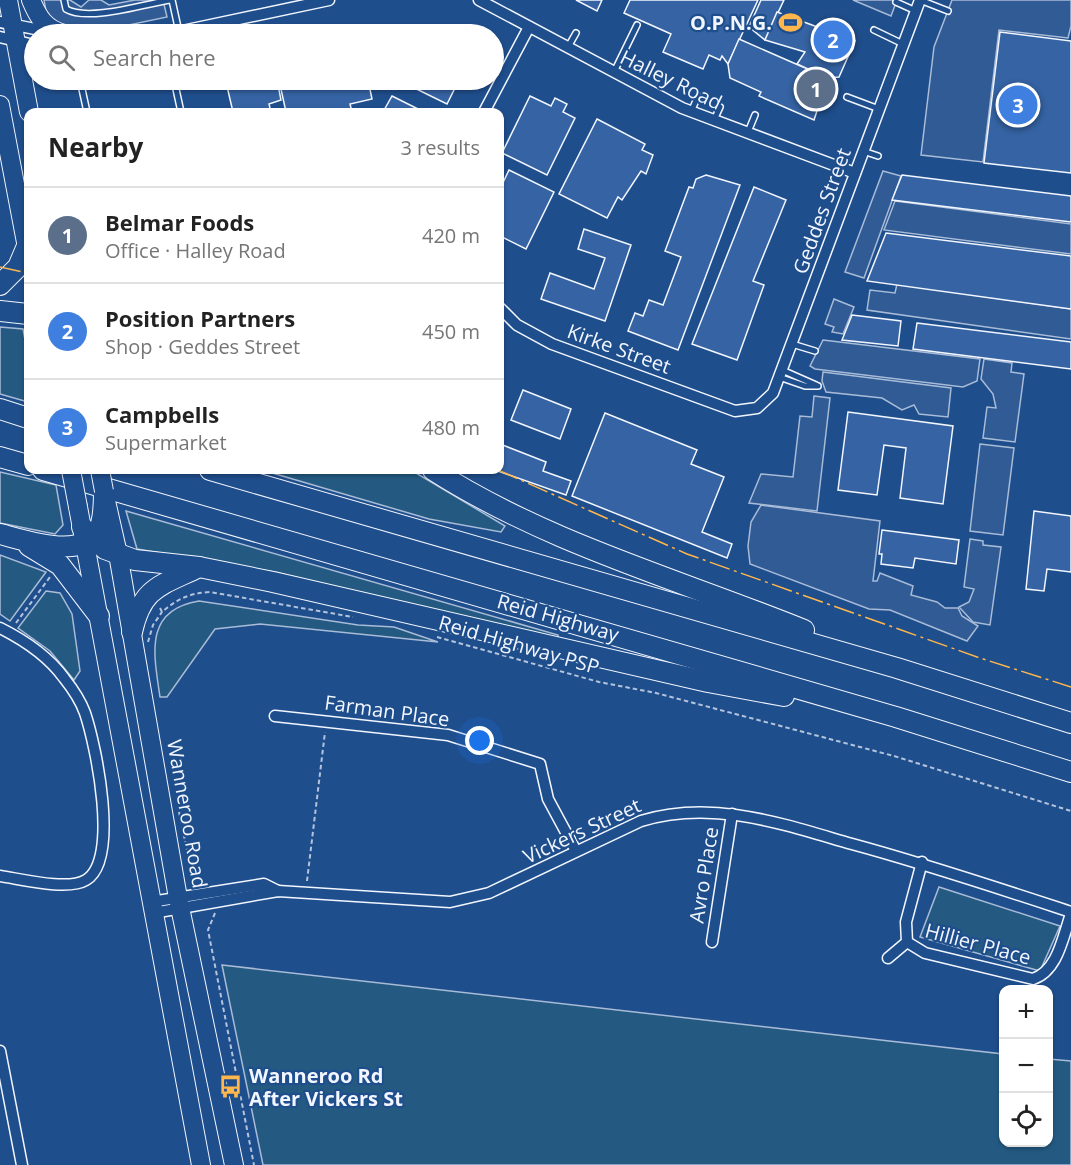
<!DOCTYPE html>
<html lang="en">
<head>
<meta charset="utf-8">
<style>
  body { margin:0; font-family:"Open Sans",sans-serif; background:#f6f6f6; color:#222 }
  .controls { position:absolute; right:18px; bottom:18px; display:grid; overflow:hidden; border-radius:12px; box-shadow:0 2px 4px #0004 }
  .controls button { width:54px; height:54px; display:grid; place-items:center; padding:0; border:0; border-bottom:2px solid #e0e0e0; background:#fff; color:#222; font:30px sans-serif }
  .you { position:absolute; left:480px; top:741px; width:21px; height:21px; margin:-15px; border:4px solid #fff; border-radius:50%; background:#1a73e8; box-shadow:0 0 0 9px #1a73e833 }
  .badge { display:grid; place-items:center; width:39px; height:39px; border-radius:50%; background:#856535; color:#fff; font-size:20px; font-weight:700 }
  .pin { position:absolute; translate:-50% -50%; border:3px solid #fff; box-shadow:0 2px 6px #0006 }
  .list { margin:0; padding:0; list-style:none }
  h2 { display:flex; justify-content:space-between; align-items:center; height:78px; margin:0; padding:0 24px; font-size:26px }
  h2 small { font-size:20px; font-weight:400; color:#767676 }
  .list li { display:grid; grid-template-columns:39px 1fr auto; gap:18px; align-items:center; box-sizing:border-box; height:96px; padding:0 24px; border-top:2px solid #e0e0e0 }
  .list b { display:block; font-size:22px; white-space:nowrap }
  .list p { margin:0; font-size:20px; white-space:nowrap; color:#767676 }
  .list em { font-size:20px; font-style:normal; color:#767676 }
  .icon { flex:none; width:33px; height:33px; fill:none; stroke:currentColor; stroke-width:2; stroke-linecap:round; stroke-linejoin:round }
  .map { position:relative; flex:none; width:1071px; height:1165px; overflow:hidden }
  .search { position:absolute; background:#fff; box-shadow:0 2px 4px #0004; left:24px; top:24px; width:480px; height:66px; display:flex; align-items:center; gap:15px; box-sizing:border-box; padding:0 21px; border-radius:33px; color:#767676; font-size:22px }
  .panel { position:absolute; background:#fff; box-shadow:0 2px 4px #0004; left:24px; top:108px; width:480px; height:366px; border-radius:12px }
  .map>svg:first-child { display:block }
  .green { fill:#245a82; stroke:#a8bbd7; stroke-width:1.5 }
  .parking { fill:#305b95; stroke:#a8bbd7; stroke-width:1.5 }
  .building { fill:#3563a3; stroke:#f2f6ff; stroke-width:1.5 }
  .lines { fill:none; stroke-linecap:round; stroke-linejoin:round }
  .service-casing { stroke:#f2f6ff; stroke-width:8 }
  .minor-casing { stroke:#f2f6ff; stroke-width:13 }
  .trunk-casing { stroke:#f2f6ff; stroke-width:20 }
  .motorway-casing { stroke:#f2f6ff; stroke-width:22 }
  .path { stroke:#b3c4dc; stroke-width:2; stroke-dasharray:4.5 3; stroke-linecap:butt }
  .service { stroke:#1f4e8c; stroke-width:5 }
  .minor { stroke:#1f4e8c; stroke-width:10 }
  .trunk { stroke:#1f4e8c; stroke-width:18 }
  .motorway { stroke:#1f4e8c; stroke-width:20 }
  .trunk-bridge-casing { stroke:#f2f6ff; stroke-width:20; stroke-linecap:butt }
  .trunk-bridge { stroke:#1f4e8c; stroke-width:18 }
  .power { stroke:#ffb74d; stroke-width:1.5; stroke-dasharray:21 4.5 3 4.5; stroke-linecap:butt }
  .labels { text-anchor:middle; stroke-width:4.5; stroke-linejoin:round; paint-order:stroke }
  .poi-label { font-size:20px; font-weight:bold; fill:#f2f6ff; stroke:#1f4e8c; text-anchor:end }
  .street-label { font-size:20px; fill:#f2f6ff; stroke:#1f4e8c }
</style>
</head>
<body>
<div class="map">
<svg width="1071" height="1165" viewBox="0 0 1071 1165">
  <rect width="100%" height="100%" fill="#1f4e8c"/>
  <g class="green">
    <path d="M0 327 23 329 28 356V402L0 394Z"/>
    <path d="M262 470H411L505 526 501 532 429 519Z"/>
    <path d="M0 472 56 485 63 525 55 534 0 523Z"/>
    <path d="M126 511 558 635V641L275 572 137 549Z"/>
    <path d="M0 555 46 572 10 621 0 614Z"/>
    <path d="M46 591 60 593 72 614 80 671 74 680 50 651 18 628Z"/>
    <path d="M199 601 358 625 394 627 438 642 260 624 215 629 167 697H160C154 655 143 610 199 601Z"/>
    <path d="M939 887 1060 926 1040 971 920 937Z"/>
    <path d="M222 965 1003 1054 1004 1142H1048L1049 1059 1071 1061V1165H263Z"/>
  </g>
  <g class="parking">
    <path d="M44 0H70L81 7 89 0H101L109 5 135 0H163L167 17 100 31 56 26 47 16Z"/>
    <path d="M853 0H897L891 16Z"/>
    <path d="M952 0H1071V26L1068 38 999 30 983 162 921 155 934 47Z"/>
    <path d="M883 171 901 176 864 278 845 272Z"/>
    <path d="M895 201 1071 224V254L884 230Z"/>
    <path d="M897 284 1071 309V339L867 310 870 290 895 293Z"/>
    <path d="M834 299 854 307 843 334 832 332 834 327 825 324Z"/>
    <path d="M823 340 980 359 977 381 963 387 815 369 810 366Z"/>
    <path d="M984 359 1012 363 1011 372 1024 374 1015 442 983 438 987 407 996 408 993 394 981 379Z"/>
    <path d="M823 372 951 388 948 417 919 414 914 405 902 410 882 398 826 392 822 381Z"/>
    <path d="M814 396 830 398 817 511 749 503 761 474 793 477 800 416 812 417Z"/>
    <path d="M980 444 1014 448 1003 535 970 531Z"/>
    <path d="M761 505 880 521 873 581H877L880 573 913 586 911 595 937 602 945 608H958L962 616 978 626 967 641 890 610 869 609 750 564 748 546 751 522Z"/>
    <path d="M970 539 983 541V545L1001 547 990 625 973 622 959 607 969 602 974 589 964 587Z"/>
  </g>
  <g class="building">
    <path d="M576 0H602L597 11Z"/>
    <path d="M630 0H758L728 64 722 56 720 60 709 55 703 69 663 52 671 34 624 13Z"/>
    <path d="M761 0H784L765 40 749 27Z"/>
    <path d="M777 12 855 41 839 77 828 78 797 64 805 52 765 40Z"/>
    <path d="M375 30 385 34H354Z"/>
    <path d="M1000 32 1071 41V173L984 163Z"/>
    <path d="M739 39 828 78 814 120 759 96 761 92 730 78 728 64Z"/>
    <path d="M237 80H277L281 100 269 104 271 112H233L226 82Z"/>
    <path d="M279 80H368L372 99 350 104 352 112H286Z"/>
    <path d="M398 80H459L447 104Z"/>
    <path d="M392 96 424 112H383Z"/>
    <path d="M530 96 551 106 555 98 567 104 563 112 575 118 547 175 502 153Z"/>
    <path d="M597 119 645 144 642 150 653 155 646 174 641 171 622 200 618 197 607 218 559 194Z"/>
    <path d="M509 170 554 192 526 249 500 236V189Z"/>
    <path d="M706 175 740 185 678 350 628 331 635 313 643 316 649 300 663 305 681 257 665 251 689 187 693 188 696 179Z"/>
    <path d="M902 175 1071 196V222L892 200Z"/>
    <path d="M754 187 786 200 753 281 764 285 737 360 692 344Z"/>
    <path d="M584 229 631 245 605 321 541 299 550 273 594 289 605 258 578 249Z"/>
    <path d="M886 233 1071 256V309L867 281Z"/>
    <path d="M852 315 901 321 898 346 842 340Z"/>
    <path d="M917 323 1071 342V369L913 349Z"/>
    <path d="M523 390 571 409 560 439 511 420Z"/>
    <path d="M848 412 953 426 943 504 900 498 906 448 884 445 877 495 838 490Z"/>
    <path d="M605 413 697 450 691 464 724 477 702 532 732 544 727 558 572 496Z"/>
    <path d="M500 444 546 462 543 471 571 481 566 495 495 470H500Z"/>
    <path d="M1034 511 1071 516V572L1047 569 1044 591 1026 589Z"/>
    <path d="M882 530 959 540 956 564 915 558 913 568 881 564 882 554H879Z"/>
  </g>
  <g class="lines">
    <defs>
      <g id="service">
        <path d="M64 0 66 9C88 22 145 4 170 0"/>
        <path d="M172 0 179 32"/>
        <path d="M920 0 948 11"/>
        <path d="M896 2 916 11"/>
        <path d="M874 30 903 44"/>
        <path d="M568 47 576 33"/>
        <path d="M614 72 637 25"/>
        <path d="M80 80 87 112"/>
        <path d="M174 80 181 112"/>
        <path d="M847 97 879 109"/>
        <path d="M691 112 698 96"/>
        <path d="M714 120 720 107"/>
        <path d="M748 132 755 115"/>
        <path d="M863 151 878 156"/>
        <path d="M792 344 815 351"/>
        <path d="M782 370 816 385"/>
        <path d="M779 377 805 386H818"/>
      </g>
      <g id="minor">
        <path d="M479 0 682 108 855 173"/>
        <path d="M0 22 50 32"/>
        <path d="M168 34 329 0"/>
        <path d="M0 37 34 45"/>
        <path d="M484 112 529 27"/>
        <path d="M500 308 517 325 552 344 735 411 757 408 773 393 920 0"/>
        <path d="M0 628C24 640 48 656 64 678 72 688 81 702 85 713 96 746 120 860 86 880 68 891 21 879 0 876"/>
        <path d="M275 716 448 735 540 764 548 799 576 851"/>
        <path d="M922 862 906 922 907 942 925 953 1033 979C1058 971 1063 936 1071 914"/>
        <path d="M151 902 264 884 278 891"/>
        <path d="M153 913 278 891 450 902 489 893 641 821C713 799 782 824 852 844 926 864 998 888 1071 912"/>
        <path d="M712 942 732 814"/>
        <path d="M888 958 907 942"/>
        <path d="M0 1051 22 1165"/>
      </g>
      <g id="trunk">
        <path d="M8 0 29 112"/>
        <path d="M31 0C38 17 45 29 64 34"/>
        <path d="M0 105 28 253"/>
        <path d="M106 501 118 554 178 898 234 1165"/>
        <path d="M78 507 201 1165"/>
      </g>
      <g id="motorway">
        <path d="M0 285 18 267 27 246"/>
        <path d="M0 311 28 314"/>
        <path d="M0 409 28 418"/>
        <path d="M0 457 28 465"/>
        <path d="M43 470 896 717 1071 772"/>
        <path d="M210 470 897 668 1071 723"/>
        <path d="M433 470C547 543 678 579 804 630"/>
        <path d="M82 527 105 549 135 560 199 567 273 582 708 682 784 696"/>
        <path d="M0 534C28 541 89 563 101 524 104 513 104 501 104 491"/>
        <path d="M29 546 60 565 99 616"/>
        <path d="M132 632C142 587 160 586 199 567"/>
      </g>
    </defs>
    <use href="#service" class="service-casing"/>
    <use href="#minor" class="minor-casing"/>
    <use href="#trunk" class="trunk-casing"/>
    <use href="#motorway" class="motorway-casing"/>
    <g class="path">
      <path d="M160 608 162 612C177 599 190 593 210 592L353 617"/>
      <path d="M16 623 50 577"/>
      <path d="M437 637 599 682 656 693 894 756 1071 811"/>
      <path d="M148 642 153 625 162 612"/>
      <path d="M179 812 192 874 204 882"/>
      <path d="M307 881 325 732"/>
      <path d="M215 913 208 930 254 1165"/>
    </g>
    <use href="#service" class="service"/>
    <use href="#minor" class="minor"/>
    <use href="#trunk" class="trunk"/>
    <use href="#motorway" class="motorway"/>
    <defs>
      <g id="trunk-bridge">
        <path d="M71 470 78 507"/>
        <path d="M100 470 104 491"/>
      </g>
    </defs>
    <use href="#trunk-bridge" class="trunk-bridge-casing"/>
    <use href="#trunk-bridge" class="trunk-bridge"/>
    <g class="power">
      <path d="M0 267 28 273"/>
      <path d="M498 470 687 554 980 658 1071 687"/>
    </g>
  </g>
  <defs>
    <symbol id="stadium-bare" viewBox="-9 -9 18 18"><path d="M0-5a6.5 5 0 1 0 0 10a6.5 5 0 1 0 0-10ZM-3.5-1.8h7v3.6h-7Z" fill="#ffb74d" stroke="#1f4e8c" stroke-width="2.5" paint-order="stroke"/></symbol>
    <symbol id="bus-bare" viewBox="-9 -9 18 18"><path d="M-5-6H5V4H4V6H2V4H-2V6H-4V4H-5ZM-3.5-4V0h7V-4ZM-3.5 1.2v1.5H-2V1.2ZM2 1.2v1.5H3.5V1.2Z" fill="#ffb74d" stroke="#1f4e8c" stroke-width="2.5" paint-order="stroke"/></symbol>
  </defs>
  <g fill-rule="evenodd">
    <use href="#stadium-bare" x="774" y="6" width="33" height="33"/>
    <use href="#bus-bare" x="214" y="1070" width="33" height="33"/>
  </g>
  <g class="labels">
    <g class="poi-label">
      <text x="772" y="30">O.P.N.G.</text>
      <text x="249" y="1083" text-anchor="start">Wanneroo Rd<tspan x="249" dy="23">After Vickers St</tspan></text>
    </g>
    <g class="street-label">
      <text transform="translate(671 80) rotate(26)" y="7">Halley Road</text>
      <text transform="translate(822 211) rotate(-70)" y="7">Geddes Street</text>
      <text transform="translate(619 349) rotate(20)" y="7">Kirke Street</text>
      <text transform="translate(558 618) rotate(16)" y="7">Reid Highway</text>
      <text transform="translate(519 645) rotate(16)" y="7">Reid Highway PSP</text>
      <text transform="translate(387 711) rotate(8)" y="7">Farman Place</text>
      <text transform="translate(187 814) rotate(80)" y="7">Wanneroo Road</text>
      <text transform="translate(582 831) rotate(-25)" y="7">Vickers Street</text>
      <text transform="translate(704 875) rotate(-81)" y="7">Avro Place</text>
      <text transform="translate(978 944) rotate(15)" y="7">Hillier Place</text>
    </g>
  </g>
</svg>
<div class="controls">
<button>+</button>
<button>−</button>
<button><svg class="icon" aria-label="locate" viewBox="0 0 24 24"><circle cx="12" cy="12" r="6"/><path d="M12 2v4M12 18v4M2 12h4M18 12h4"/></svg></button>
</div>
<div class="you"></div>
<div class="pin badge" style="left:816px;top:89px;background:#5c6f8a">1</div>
<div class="pin badge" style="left:833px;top:40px;background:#3f7fe0">2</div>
<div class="pin badge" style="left:1018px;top:105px;background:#3f7fe0">3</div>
<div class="search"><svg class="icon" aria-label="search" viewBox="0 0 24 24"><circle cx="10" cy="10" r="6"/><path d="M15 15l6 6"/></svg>Search here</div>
<section class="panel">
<h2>Nearby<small>3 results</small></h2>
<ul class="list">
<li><span class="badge" style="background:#5c6f8a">1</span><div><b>Belmar Foods</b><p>Office · Halley Road</p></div><em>420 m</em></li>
<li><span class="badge" style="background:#3f7fe0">2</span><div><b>Position Partners</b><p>Shop · Geddes Street</p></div><em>450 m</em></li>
<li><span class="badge" style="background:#3f7fe0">3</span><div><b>Campbells</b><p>Supermarket</p></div><em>480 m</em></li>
</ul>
</section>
</div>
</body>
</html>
